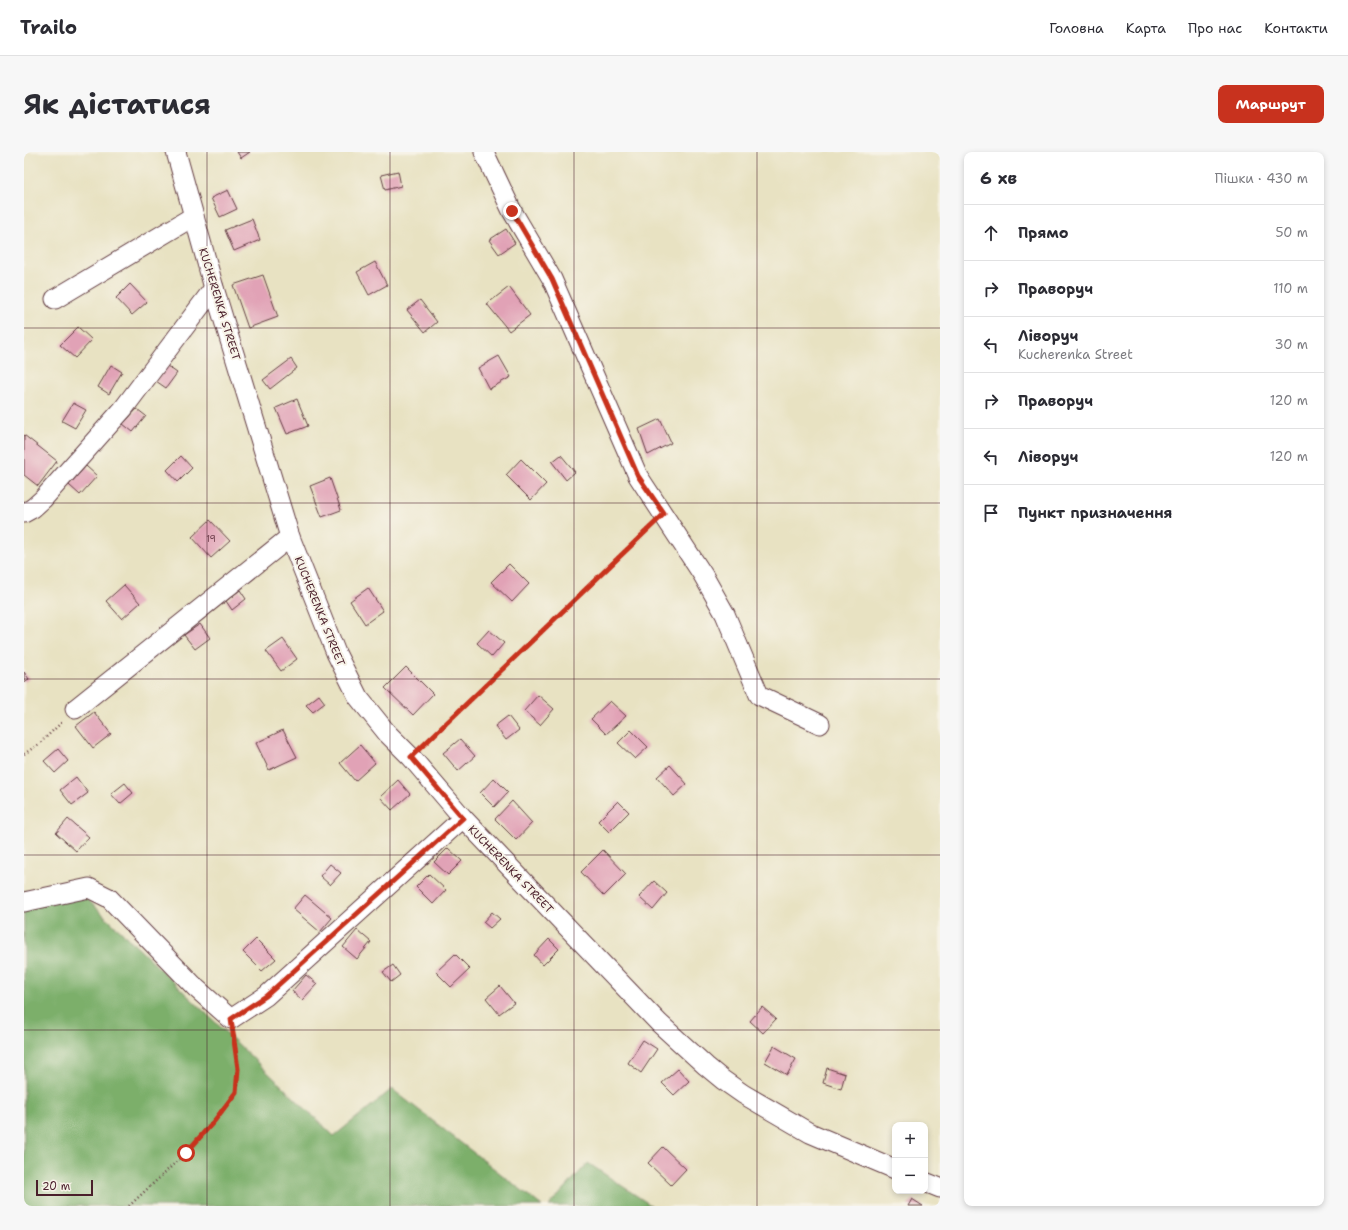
<!DOCTYPE html>
<html lang="uk">
<head>
<meta charset="utf-8">
<style>
  body { margin:0; font-family:"Shantell Sans",sans-serif; background:#f7f7f7; color:#2b2b33 }
  .controls { position:absolute; right:12px; bottom:12px; display:grid; overflow:hidden; border-radius:8px; box-shadow:0 2px 6px #0003 }
  .controls button { width:36px; height:36px; display:grid; place-items:center; padding:0; border:0; border-bottom:1px solid #e1e1e2; background:#fff; color:#2b2b33; font:20px sans-serif }
  .scale { position:absolute; left:12px; bottom:10px; width:57px; box-sizing:border-box; padding-left:4px; border:2px solid #4a1f2b; border-top:0; font-size:11px; line-height:14px; white-space:nowrap; color:#4a1f2b; -webkit-text-stroke:3px #f7f3e8; paint-order:stroke }
  .stop { position:absolute; width:12px; height:12px; margin:-9px; border:3px solid #c8321e; border-radius:50%; background:#fff }
  .stop.end { background:#c8321e; border-color:#fff; box-shadow:0 1px 4px #0008 }
  .list { margin:0; padding:0; list-style:none }
  h2 { display:flex; justify-content:space-between; align-items:center; height:52px; margin:0; padding:0 16px; font-size:17px }
  h2 small { font-size:13px; font-weight:400; color:#7c7c81 }
  .list li { display:grid; grid-template-columns:26px 1fr auto; gap:12px; align-items:center; box-sizing:border-box; height:56px; padding:0 16px; border-top:1px solid #e1e1e2 }
  .list b { display:block; font-size:15px; white-space:nowrap }
  .list p { margin:0; font-size:13px; white-space:nowrap; color:#7c7c81 }
  .list em { font-size:13px; font-style:normal; color:#7c7c81 }
  .icon { flex:none; width:22px; height:22px; fill:none; stroke:currentColor; stroke-width:2; stroke-linecap:round; stroke-linejoin:round }
  .map { position:relative; flex:none; width:916px; height:1054px; overflow:hidden; border-radius:8px }
  header { display:flex; align-items:center; gap:24px; box-sizing:border-box; height:56px; padding:0 20px; background:#fff; border-bottom:1px solid #e1e1e2 }
  header strong { font-size:19px }
  nav { display:flex; gap:22px; margin-inline-start:auto; font-size:14px }
  .intro { display:flex; align-items:center; justify-content:space-between; box-sizing:border-box; height:96px; padding:0 24px }
  h1 { margin:0; font-size:28px }
  .button { padding:10px 18px; border-radius:8px; background:#c8321e; color:#fff; font-size:14px; font-weight:700 }
  main { display:flex; gap:24px; padding:0 24px }
  aside { flex:1; background:#fff; border-radius:8px; box-shadow:0 2px 6px #0003 }
  .map>svg:first-child { display:block }
  .forest { fill:#7baf6a; stroke:#62674a }
  .building { fill:#e1a2b6 }
  .lines { fill:none; stroke-linecap:round; stroke-linejoin:round }
  .minor-casing { stroke:#623c42; stroke-width:21 }
  .path { stroke:#623c42; stroke-width:2.5; stroke-dasharray:1 3; stroke-linecap:butt }
  .minor { stroke:#fff; stroke-width:19 }
  .route { stroke:#c8321e; stroke-width:5 }
  .grid { fill:none; stroke:#4a1f2b; stroke-width:1; stroke-opacity:0.55 }
  .labels { text-anchor:middle; stroke-width:4; stroke-linejoin:round; paint-order:stroke }
  .number-label { font-size:9px; fill:#70404e }
  .street-label { font-size:11px; fill:#4a1f2b; stroke:#f7f3e8 }
</style>
</head>
<body>
<header>
<strong>Trailo</strong>
<nav><a>Головна</a><a>Карта</a><a>Про нас</a><a>Контакти</a></nav>
</header>
<div class="intro"><h1>Як дістатися</h1><a class="button">Маршрут</a></div>
<main>
<div class="map">
<svg width="916" height="1054" viewBox="0 0 916 1054">
  <rect width="100%" height="100%" fill="#f7f3e8"/>
  <filter id="ink" filterUnits="userSpaceOnUse"><feTurbulence type="fractalNoise" baseFrequency=".025" numOctaves="2"/><feDisplacementMap in="SourceGraphic" scale="8" xChannelSelector="R" yChannelSelector="G"/><feConvolveMatrix kernelMatrix="1 2 1 2 8 2 1 2 1" color-interpolation-filters="sRGB"/></filter>
  <filter id="wash" filterUnits="userSpaceOnUse"><feTurbulence type="fractalNoise" baseFrequency=".012" numOctaves="4" result="noise"/><feDisplacementMap in="SourceGraphic" scale="16" xChannelSelector="R" yChannelSelector="G"/><feGaussianBlur stdDeviation="0.9" result="paint"/><feColorMatrix in="noise" values="0 0 0 0 0 0 0 0 0 0 0 0 0 0 0 0 0 1.4 0 .05"/><feComposite in="paint" operator="in"/></filter>
  <g filter="url(#wash)">
    <rect width="100%" height="100%" fill="#e8e2c2"/>
    <g class="forest">
      <path d="M0 739 63 747 310 984 368 937 518 1054H0Z"/>
      <path d="M564 1011 628 1054H525Z"/>
    </g>
    <g id="blocks">
      <g class="building">
        <path d="M213 0H226L217 6Z"/>
        <path d="M374 19 377 34 361 38 357 23Z"/>
        <path d="M204 38 213 57 196 65 187 46Z"/>
        <path d="M228 67 236 88 210 99 201 78Z"/>
        <path d="M482 77 491 91 475 102 465 88Z"/>
        <path d="M351 110 363 133 345 143 333 120Z"/>
        <path d="M239 123 254 165 224 176 209 133Z"/>
        <path d="M106 132 123 150 108 163 92 146Z"/>
        <path d="M485 135 506 163 485 179 463 152Z"/>
        <path d="M396 148 413 170 401 180 383 158Z"/>
        <path d="M54 175 68 188 51 206 36 193Z"/>
        <path d="M475 204 487 225 465 237 454 216Z"/>
        <path d="M267 207 273 216 246 237 239 228Z"/>
        <path d="M87 213 98 220 85 242 74 235Z"/>
        <path d="M143 214 153 221 142 236 132 229Z"/>
        <path d="M273 247 284 274 263 282 252 256Z"/>
        <path d="M49 251 62 258 51 276 38 269Z"/>
        <path d="M113 257 122 264 109 280 99 272Z"/>
        <path d="M636 267 647 291 624 303 615 277Z"/>
        <path d="M0 283 33 309 14 334 0 323Z"/>
        <path d="M537 303 551 320 542 328 528 310Z"/>
        <path d="M157 304 168 316 154 330 143 318Z"/>
        <path d="M497 307 522 332 507 348 482 323Z"/>
        <path d="M62 314 73 324 56 343 45 333Z"/>
        <path d="M306 326 317 358 298 365 286 334Z"/>
        <path d="M186 368 206 389 187 406 168 385Z"/>
        <path d="M485 412 505 432 488 450 467 430Z"/>
        <path d="M100 433 116 451 98 467 82 449Z"/>
        <path d="M344 436 359 459 341 472 326 449Z"/>
        <path d="M216 438 222 447 208 458 202 449Z"/>
        <path d="M176 472 186 486 171 497 160 483Z"/>
        <path d="M465 478 480 491 468 505 453 491Z"/>
        <path d="M259 487 273 507 257 519 242 499Z"/>
        <path d="M382 515 409 542 389 563 361 536Z"/>
        <path d="M0 520 5 527 0 530Z"/>
        <path d="M295 543 301 551 289 560 282 553Z"/>
        <path d="M514 543 530 557 516 573 500 559Z"/>
        <path d="M586 549 602 564 582 582 567 567Z"/>
        <path d="M70 560 87 582 69 596 52 574Z"/>
        <path d="M484 564 495 578 482 588 471 574Z"/>
        <path d="M259 578 273 605 245 618 232 591Z"/>
        <path d="M607 578 624 595 611 607 594 591Z"/>
        <path d="M436 587 451 604 434 619 419 601Z"/>
        <path d="M336 593 351 611 331 629 316 611Z"/>
        <path d="M34 597 44 609 31 621 20 609Z"/>
        <path d="M646 613 663 632 650 644 633 625Z"/>
        <path d="M52 625 64 641 48 653 36 638Z"/>
        <path d="M470 626 484 640 470 655 456 641Z"/>
        <path d="M374 628 386 642 368 658 356 645Z"/>
        <path d="M101 631 109 641 96 652 87 642Z"/>
        <path d="M488 649 508 671 492 688 471 667Z"/>
        <path d="M594 649 605 660 585 680 574 669Z"/>
        <path d="M44 667 65 685 52 699 32 681Z"/>
        <path d="M424 696 438 709 424 723 410 710Z"/>
        <path d="M579 698 602 722 580 744 557 720Z"/>
        <path d="M306 712 317 721 306 733 296 724Z"/>
        <path d="M405 722 422 738 409 752 392 735Z"/>
        <path d="M630 729 643 741 629 758 615 745Z"/>
        <path d="M281 743 308 766 296 780 269 757Z"/>
        <path d="M468 760 476 767 466 776 459 770Z"/>
        <path d="M333 778 347 790 333 807 319 795Z"/>
        <path d="M232 787 252 807 238 819 219 800Z"/>
        <path d="M525 787 535 797 519 813 510 803Z"/>
        <path d="M431 802 446 817 427 835 412 820Z"/>
        <path d="M369 813 376 823 367 830 359 820Z"/>
        <path d="M282 823 293 832 278 848 268 839Z"/>
        <path d="M476 834 490 851 475 862 462 846Z"/>
        <path d="M738 855 752 867 739 881 726 869Z"/>
        <path d="M619 888 633 897 617 921 604 911Z"/>
        <path d="M750 894 772 907 763 923 741 910Z"/>
        <path d="M803 916 821 922 817 937 799 931Z"/>
        <path d="M654 917 665 929 650 943 638 931Z"/>
        <path d="M639 995 662 1017 647 1033 624 1011Z"/>
        <path d="M888 1047 899 1054H884Z"/>
      </g>
    </g>
  </g>
  <g filter="url(#ink)">
    <use href="#blocks" fill-opacity="0" stroke="#623c42" stroke-width="1"/>
    <g class="lines">
      <defs>
        <g id="minor">
          <path d="M152 0 190 136 266 385 312 501 334 545 363 581 387 605 439 666 479 708 635 871 682 914 699 928 719 942 786 981 871 1017"/>
          <path d="M460 0 488 59 528 127 614 324 679 423 701 462 735 543 796 572"/>
          <path d="M31 147 170 64"/>
          <path d="M0 361 9 356 19 347 99 257 190 136"/>
          <path d="M51 557 266 385"/>
          <path d="M0 750 65 736 85 746 172 836 207 867 242 844 439 666"/>
          <path d="M901 1030 916 1036"/>
        </g>
      </defs>
      <use href="#minor" class="minor-casing"/>
      <g class="path">
        <path d="M401 592 626 375"/>
        <path d="M0 602 15 592 38 570"/>
        <path d="M105 1054 162 1001 191 968 212 940 214 917 210 886"/>
      </g>
      <use href="#minor" class="minor"/>
    </g>
  </g>
  <g class="lines" filter="url(#ink)">
    <path class="route" d="M162 1001 191 968 212 940 214 917 207 867 242 844 439 666 387 605 640 362 614 324 528 127 488 59"/>
  </g>
  <path class="grid" d="M183 0V1054M366 0V1054M550 0V1054M733 0V1054M0 176H916M0 351H916M0 527H916M0 703H916M0 878H916"/>
  <g class="labels">
    <g class="number-label">
      <text x="187" y="390">19</text>
    </g>
    <g class="street-label">
      <text transform="translate(196 152) rotate(73)" y="4">KUCHERENKA STREET</text>
      <text transform="translate(296 459) rotate(68)" y="4">KUCHERENKA STREET</text>
      <text transform="translate(487 717) rotate(46)" y="4">KUCHERENKA STREET</text>
    </g>
  </g>
</svg>
<div class="controls">
<button>+</button>
<button>−</button>
</div>
<div class="scale">20 m</div>
<div class="stop" style="left:162px;top:1001px"></div>
<div class="stop end" style="left:488px;top:59px"></div>
</div>
<aside>
<h2>6 хв<small>Пішки · 430 m</small></h2>
<ul class="list">
<li><svg class="icon" aria-label="ahead" viewBox="0 0 24 24"><path d="M12 20V5M6 11l6-6 6 6"/></svg><div><b>Прямо</b></div><em>50 m</em></li>
<li><svg class="icon" aria-label="right" viewBox="0 0 24 24"><path d="M7 20v-9h11M14 6l5 5-5 5"/></svg><div><b>Праворуч</b></div><em>110 m</em></li>
<li><svg class="icon" aria-label="left" viewBox="0 0 24 24"><path d="M17 20v-9H6M10 6l-5 5 5 5"/></svg><div><b>Ліворуч</b><p>Kucherenka Street</p></div><em>30 m</em></li>
<li><svg class="icon" aria-label="right" viewBox="0 0 24 24"><path d="M7 20v-9h11M14 6l5 5-5 5"/></svg><div><b>Праворуч</b></div><em>120 m</em></li>
<li><svg class="icon" aria-label="left" viewBox="0 0 24 24"><path d="M17 20v-9H6M10 6l-5 5 5 5"/></svg><div><b>Ліворуч</b></div><em>120 m</em></li>
<li><svg class="icon" aria-label="arrive" viewBox="0 0 24 24"><path d="M6 21V4h12l-3 4 3 4H6"/></svg><div><b>Пункт призначення</b></div></li>
</ul>
</aside>
</main>
</body>
</html>
